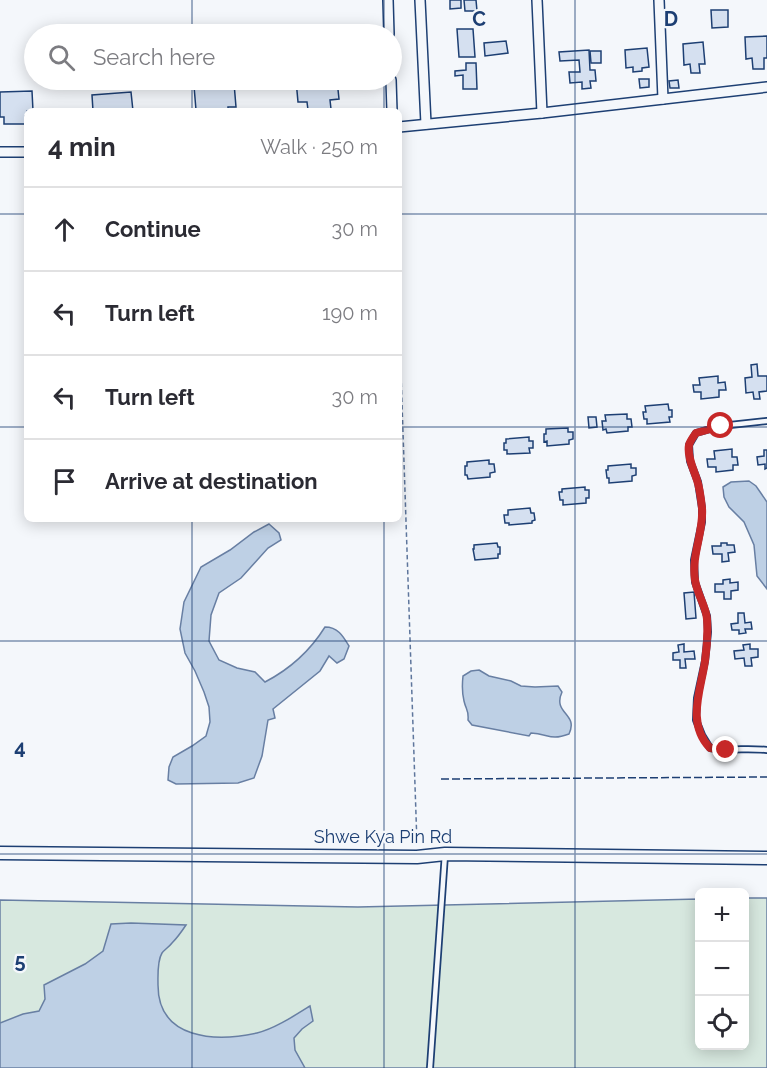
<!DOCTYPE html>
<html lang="en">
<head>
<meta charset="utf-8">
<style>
  body { margin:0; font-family:Raleway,sans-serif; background:#f7f7f7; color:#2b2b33 }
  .controls { position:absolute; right:18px; bottom:18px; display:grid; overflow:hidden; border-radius:9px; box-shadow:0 3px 15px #0003 }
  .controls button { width:54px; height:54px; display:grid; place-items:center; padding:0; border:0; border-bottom:2px solid #e1e1e2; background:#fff; color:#2b2b33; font:30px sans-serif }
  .stop { position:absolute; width:18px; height:18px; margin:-14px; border:4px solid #c62828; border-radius:50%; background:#fff }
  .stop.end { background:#c62828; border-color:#fff; box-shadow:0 2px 6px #0008 }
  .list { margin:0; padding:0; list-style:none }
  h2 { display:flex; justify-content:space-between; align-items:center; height:78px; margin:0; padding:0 24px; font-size:26px }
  h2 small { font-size:20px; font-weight:400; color:#7c7c81 }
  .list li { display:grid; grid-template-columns:39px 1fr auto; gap:18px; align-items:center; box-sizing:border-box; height:84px; padding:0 24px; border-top:2px solid #e1e1e2 }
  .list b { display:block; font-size:22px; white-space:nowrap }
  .list em { font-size:20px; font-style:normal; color:#7c7c81 }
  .icon { flex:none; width:33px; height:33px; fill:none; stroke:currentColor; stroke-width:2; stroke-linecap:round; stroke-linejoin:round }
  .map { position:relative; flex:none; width:767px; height:1068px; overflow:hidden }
  .search { position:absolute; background:#fff; box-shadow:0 3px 15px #0003; left:24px; top:24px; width:378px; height:66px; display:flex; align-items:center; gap:15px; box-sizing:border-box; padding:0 21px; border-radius:33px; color:#7c7c81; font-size:22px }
  .panel { position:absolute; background:#fff; box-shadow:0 3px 15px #0003; left:24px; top:108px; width:378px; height:414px; border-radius:9px }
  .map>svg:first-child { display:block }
  .green { fill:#d7e8df; stroke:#687fa3; stroke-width:1.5 }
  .water { fill:#bed0e5; stroke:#687fa3; stroke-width:1.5 }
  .building { fill:#d5e0f0; stroke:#1d3f73; stroke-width:1.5 }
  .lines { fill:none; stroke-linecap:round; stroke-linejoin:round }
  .service-casing { stroke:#1d3f73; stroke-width:8 }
  .minor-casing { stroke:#1d3f73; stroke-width:12 }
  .tertiary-casing { stroke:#1d3f73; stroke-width:15 }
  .path { stroke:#5e769c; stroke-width:1.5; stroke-dasharray:4.5 3; stroke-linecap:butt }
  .service { stroke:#f4f7fb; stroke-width:4.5 }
  .minor { stroke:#f4f7fb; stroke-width:9 }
  .tertiary { stroke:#f4f7fb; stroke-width:12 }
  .fence { stroke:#1d3f73; stroke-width:1.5; stroke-dasharray:8 3; stroke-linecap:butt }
  .route { stroke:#c62828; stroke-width:8 }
  .grid { fill:none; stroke:#1d3f73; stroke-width:1.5; stroke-opacity:0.55 }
  .labels { text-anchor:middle; stroke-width:4.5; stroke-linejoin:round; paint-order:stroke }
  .street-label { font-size:18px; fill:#1d3f73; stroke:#f4f7fb }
  .grid-label { font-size:20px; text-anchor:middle; font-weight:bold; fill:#1d3f73; stroke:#f4f7fb; stroke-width:4.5; stroke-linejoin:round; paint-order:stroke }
</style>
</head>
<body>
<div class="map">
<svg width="767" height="1068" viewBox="0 0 767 1068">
  <rect width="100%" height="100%" fill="#f4f7fb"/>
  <path class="green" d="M745 898H767V1068H0V900L358 907 699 899 700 1046H744Z"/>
  <g class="water">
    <path d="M749 481 756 486 767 502V589L757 576 754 545 744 522 729 507 724 497 723 487 731 482Z"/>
    <path d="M269 524 279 533 281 540 268 548 241 578 219 593 211 615 209 641 219 660 237 668 255 672 265 682C290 669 310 651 325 627 338 627 343 636 349 646L344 659 337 663 329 656 320 671 273 709 275 718 268 720 262 756 254 778 238 783 176 784 168 780 169 767 173 757 192 746 206 736 210 722 209 707 204 692 195 671 185 653 180 629 184 602 201 567 230 550 254 532Z"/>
    <path d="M479 670 489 676 511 681 521 686 535 687 558 686 562 692C552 714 579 713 569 734 550 741 549 734 531 733L529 736 472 725 468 720C469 710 466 710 464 701 462 693 462 685 463 676L471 671Z"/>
    <path d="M131 923 186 925C182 931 177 938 172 943 169 947 164 950 162 953 157 961 158 976 158 985 158 1040 216 1042 257 1033 274 1029 294 1016 310 1006L313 1021 302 1029 294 1038 295 1050 305 1068H0V1023L23 1014 39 1011 45 999 44 985 85 964 103 951 111 924Z"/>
  </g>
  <g class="building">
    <path d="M450 0H461V8L450 9Z"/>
    <path d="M464 0H476L477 11H465Z"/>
    <path d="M711 10H728V27L712 28Z"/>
    <path d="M457 29H473L475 57H459Z"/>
    <path d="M767 36V58H764V69H753L752 58 746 59 745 37Z"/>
    <path d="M506 41 508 53 485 56 484 43Z"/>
    <path d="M703 42 705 64H699L700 73H691L690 64 684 65 683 44Z"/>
    <path d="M647 48 649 67 642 68V71L633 72V67L626 68 625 50Z"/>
    <path d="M589 50 590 70H595L596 81H590L591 88 582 89V82L570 83 569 72H580L579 60 560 61 559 52Z"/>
    <path d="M590 51H601V63H591Z"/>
    <path d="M466 63H476L477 89H463V75L455 76V71L466 70Z"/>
    <path d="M639 79H649V87L640 88Z"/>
    <path d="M296 80H337L339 99 330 100 331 109 308 110 307 102H298Z"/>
    <path d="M678 80 679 88H670L669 81Z"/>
    <path d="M234 83 236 107H228V111H205V109L196 110 194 86Z"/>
    <path d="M32 91 33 111H27V116H25V124H4V117H0V92Z"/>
    <path d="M131 92 133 111H93L92 95Z"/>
    <path d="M757 364 758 376H767V391L759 392 760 399H754L753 392 746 393 745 378 752 377 751 365Z"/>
    <path d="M718 376V383L725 382 726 390H719V397L701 399V392H694L693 385H700L699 378Z"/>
    <path d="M668 404 669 410H672V417H669L670 422 647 424V419H644L643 412H646L645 406Z"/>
    <path d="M627 414V419H631L632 427H628V431L607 433 606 429 603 430 602 421H606L605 415Z"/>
    <path d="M588 417H596L597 427 589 428Z"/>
    <path d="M568 428V432H573V439L569 440V444L547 446V441L544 442V434H546V429Z"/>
    <path d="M529 437V441H533V448H529L530 453 507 454V450H504V443H506V439Z"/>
    <path d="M732 449V457H737L738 465H733V470L716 472V467H708L707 459H715L714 451Z"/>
    <path d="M764 450H767V468L765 469V464L758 465 757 457 764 456Z"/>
    <path d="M489 460V464H494L495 472 490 473V477L468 479 467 475H465V466H467V462Z"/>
    <path d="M631 464V468H636V475L632 476V481L609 483V478H607L606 470H608V466Z"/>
    <path d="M585 487V490H589V498H586V503L563 505V500H560L559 492H562V489Z"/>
    <path d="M530 508 531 513H534L535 520 532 521V523L509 525V523H505L504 515H508V510Z"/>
    <path d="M497 543 498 547H500V554H498V558L475 560 473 549H474V545Z"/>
    <path d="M721 543H727V545H734L735 552 728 553 729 561 722 562V554H713L712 546H721Z"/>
    <path d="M730 579V583L738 582V590L731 591V599H724V592H715V584H723V580Z"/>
    <path d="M694 592 696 618 686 619 684 593Z"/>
    <path d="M738 613H744L745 623 751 622 752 629H745L746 633 739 634V630H732L731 624 738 623Z"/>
    <path d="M684 644V652L694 651 695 659H685L686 668H680V660H673V653L679 652 678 645Z"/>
    <path d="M750 644V649H758V657L751 658 752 666H745L744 658 735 659 734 651 744 650 743 645Z"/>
  </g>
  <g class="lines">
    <defs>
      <g id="service">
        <path d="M767 421 721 426 696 433 689 445 690 461 698 482 702 508V522L694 560 695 582 707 616 708 632 705 661 697 698 696 720 702 735 710 748C729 751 748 748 767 750"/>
        <path d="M430 1068 445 854"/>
      </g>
      <g id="minor">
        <path d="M388 0 389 34"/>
        <path d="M420 0 426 124"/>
        <path d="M537 0 542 113"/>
        <path d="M659 0 663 99"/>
        <path d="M391 80 392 111"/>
        <path d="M399 127 542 113 767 87"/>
        <path d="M0 152H27"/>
      </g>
      <path id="tertiary" d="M0 853 417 857 445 854 767 858"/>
    </defs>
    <use href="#service" class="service-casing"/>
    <use href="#minor" class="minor-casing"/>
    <use href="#tertiary" class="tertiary-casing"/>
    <path class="path" d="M399 315 417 844"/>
    <use href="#service" class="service"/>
    <use href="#minor" class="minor"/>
    <use href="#tertiary" class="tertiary"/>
    <path class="fence" d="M441 779 767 777"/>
  </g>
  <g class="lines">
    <path class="route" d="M721 426 696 433C694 436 690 441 689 445 687 457 694 470 697 480 700 489 701 499 702 508 704 532 691 555 695 580 697 594 706 606 707 619 708 633 707 647 705 661 701 690 686 723 710 748L726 750"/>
  </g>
  <path class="grid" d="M192 0V34M384 0V34M575 0V1068M192 80V111M384 80V111M0 214H27M399 214H767M0 427H27M399 427H767M192 519V1068M384 519V1068M0 641H767M0 854H767"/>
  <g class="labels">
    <g class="street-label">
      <text x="383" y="843">Shwe Kya Pin Rd</text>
    </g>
  </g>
  <g class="grid-label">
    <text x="479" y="26">C</text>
    <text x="671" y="26">D</text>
    <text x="20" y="754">4</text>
    <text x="20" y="968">5</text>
  </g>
</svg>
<div class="controls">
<button>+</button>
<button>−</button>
<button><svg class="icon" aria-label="locate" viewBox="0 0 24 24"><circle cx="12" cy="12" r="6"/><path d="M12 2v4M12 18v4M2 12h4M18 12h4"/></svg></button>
</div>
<div class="stop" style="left:721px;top:426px"></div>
<div class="stop end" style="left:726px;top:750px"></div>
<div class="search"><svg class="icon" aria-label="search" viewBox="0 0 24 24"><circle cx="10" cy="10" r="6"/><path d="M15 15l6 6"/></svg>Search here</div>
<section class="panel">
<h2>4 min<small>Walk · 250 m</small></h2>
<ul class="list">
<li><svg class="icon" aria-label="ahead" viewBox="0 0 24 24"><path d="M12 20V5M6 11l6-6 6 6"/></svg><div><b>Continue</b></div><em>30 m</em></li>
<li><svg class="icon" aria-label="left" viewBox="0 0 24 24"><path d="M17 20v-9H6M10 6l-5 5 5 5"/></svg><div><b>Turn left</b></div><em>190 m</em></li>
<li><svg class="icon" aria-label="left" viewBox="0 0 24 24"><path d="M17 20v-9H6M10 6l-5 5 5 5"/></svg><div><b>Turn left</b></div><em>30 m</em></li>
<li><svg class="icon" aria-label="arrive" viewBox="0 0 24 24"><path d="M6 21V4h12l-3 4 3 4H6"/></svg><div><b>Arrive at destination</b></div></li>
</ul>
</section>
</div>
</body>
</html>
